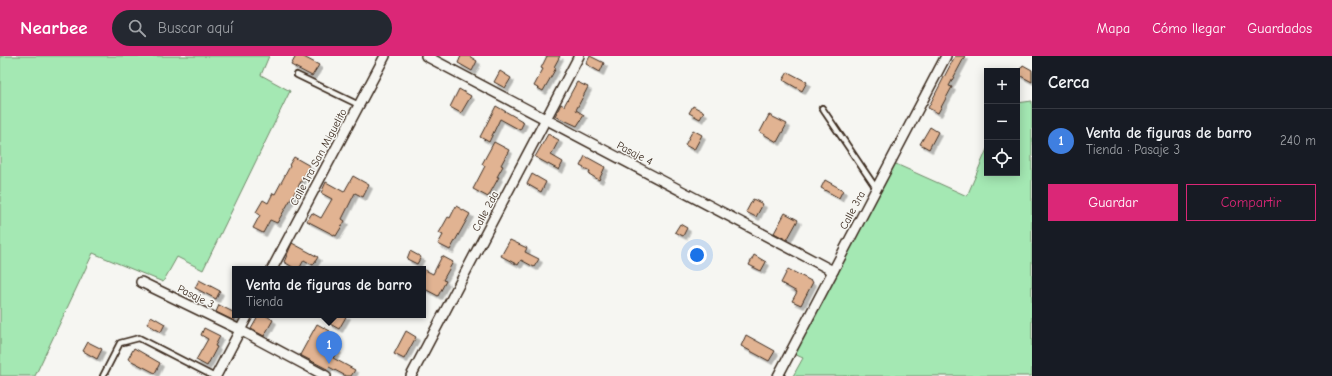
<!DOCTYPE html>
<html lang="es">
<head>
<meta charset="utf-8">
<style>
  body { margin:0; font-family:"Comic Neue",sans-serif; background:#242831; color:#f1f3f6 }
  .controls { position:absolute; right:12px; top:12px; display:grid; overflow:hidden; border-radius:0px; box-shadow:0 2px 10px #0003 }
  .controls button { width:36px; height:36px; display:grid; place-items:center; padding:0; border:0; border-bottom:1px solid #363941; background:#171b24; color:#f1f3f6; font:20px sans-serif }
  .you { position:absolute; left:697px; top:199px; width:14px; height:14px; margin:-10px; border:3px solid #fff; border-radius:50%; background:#1a73e8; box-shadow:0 0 0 6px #1a73e833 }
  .badge { display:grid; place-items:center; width:26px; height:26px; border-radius:50%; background:#db2777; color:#fff; font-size:13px; font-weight:700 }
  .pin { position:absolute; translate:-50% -33px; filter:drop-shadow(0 1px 2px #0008) }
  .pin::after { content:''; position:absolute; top:21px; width:14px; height:12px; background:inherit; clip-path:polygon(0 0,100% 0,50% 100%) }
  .popup { position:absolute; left:232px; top:210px; width:194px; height:52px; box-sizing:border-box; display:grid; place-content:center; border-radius:0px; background:#171b24; filter:drop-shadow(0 1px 3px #0005); font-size:13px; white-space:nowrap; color:#9ea1a6 }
  .popup b { font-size:15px; color:#f1f3f6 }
  .popup::after { content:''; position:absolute; left:50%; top:100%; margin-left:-8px; border:8px solid transparent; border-top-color:#171b24 }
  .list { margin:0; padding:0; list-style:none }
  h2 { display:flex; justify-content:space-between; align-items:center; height:52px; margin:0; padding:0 16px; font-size:17px }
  h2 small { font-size:13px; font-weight:400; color:#9ea1a6 }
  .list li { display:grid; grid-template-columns:26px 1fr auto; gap:12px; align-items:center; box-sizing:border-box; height:64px; padding:0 16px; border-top:1px solid #363941 }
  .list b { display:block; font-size:15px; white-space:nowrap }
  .list p { margin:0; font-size:13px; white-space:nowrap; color:#9ea1a6 }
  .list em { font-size:13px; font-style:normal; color:#9ea1a6 }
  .actions { display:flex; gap:8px; padding:12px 16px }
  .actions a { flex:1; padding:9px 0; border:1px solid #db2777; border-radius:0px; text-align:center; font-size:14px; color:#db2777 }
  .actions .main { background:#db2777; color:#fff }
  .icon { flex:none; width:22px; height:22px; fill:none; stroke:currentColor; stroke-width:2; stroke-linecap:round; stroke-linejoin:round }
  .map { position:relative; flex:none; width:1032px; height:320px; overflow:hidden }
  header { display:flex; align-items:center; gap:24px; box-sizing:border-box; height:56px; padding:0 20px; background:#db2777; color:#fff }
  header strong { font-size:19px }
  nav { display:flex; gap:22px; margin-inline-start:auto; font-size:14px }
  .search { width:280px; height:36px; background:#242831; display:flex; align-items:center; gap:10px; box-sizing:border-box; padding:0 14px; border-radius:22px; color:#9ea1a6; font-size:15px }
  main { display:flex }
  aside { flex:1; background:#171b24 }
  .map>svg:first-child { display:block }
  .green { fill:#a4e8b3; stroke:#708968 }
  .building { fill:#e1b392; stroke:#3b2a1e; filter:url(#shadow) }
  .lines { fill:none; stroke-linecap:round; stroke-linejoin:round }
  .service-casing { stroke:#3b2a1e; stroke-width:8 }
  .minor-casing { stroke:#3b2a1e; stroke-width:12 }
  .service { stroke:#f6f6f2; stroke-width:4.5 }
  .minor { stroke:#f6f6f2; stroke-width:9 }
  .labels { text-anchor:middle; stroke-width:3; stroke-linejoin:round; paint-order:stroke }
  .street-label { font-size:11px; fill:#3b2a1e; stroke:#f6f6f2 }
</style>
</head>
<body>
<header>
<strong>Nearbee</strong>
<div class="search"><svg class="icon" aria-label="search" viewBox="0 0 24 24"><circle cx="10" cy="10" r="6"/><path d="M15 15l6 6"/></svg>Buscar aquí</div>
<nav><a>Mapa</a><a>Cómo llegar</a><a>Guardados</a></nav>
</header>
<main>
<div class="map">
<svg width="1032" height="320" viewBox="0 0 1032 320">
  <defs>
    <filter id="shadow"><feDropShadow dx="3.5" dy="3.5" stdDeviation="0" flood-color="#0004"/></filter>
  </defs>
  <rect width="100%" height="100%" fill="#f6f6f2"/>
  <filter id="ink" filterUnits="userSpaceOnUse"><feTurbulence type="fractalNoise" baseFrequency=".025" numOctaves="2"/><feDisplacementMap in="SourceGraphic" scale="8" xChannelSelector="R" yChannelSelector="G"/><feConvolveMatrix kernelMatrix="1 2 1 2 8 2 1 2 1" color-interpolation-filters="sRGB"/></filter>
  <g filter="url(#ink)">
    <g class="green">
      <path d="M0 0H269L261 19 290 35 203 214 177 201 163 226 93 197 35 320H0Z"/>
      <path d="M1032 45V320H793L803 302 792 297 887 104 967 140 987 93V117H1017V47Z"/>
    </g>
    <g class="building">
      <path d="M296 0H302L319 9 312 20 291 9Z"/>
      <path d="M461 0H469L477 5 472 15 458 7Z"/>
      <path d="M547 0H560L554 11 556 12 543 35 534 30 543 13 541 12Z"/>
      <path d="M590 0 604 7 600 16 586 8Z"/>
      <path d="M955 0H965L949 30 952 31 938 57 928 52Z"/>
      <path d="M1023 9 1032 14V26L1017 18Z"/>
      <path d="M500 15 511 22 505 32 494 26Z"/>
      <path d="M788 16 807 26 802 35 783 24Z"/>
      <path d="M577 26 588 31 576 54 584 59 577 70 555 60 561 48 564 50Z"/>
      <path d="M459 33 471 40 461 57 450 51Z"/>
      <path d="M496 50 524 66 520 74 500 63 489 86 480 81Z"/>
      <path d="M693 50 704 56 700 63 689 57Z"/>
      <path d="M769 59 787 68 777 86 760 76Z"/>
      <path d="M930 71 938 76 929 93 920 88Z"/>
      <path d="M693 74 702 79 694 94 685 89Z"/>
      <path d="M548 78 559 84 551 99 563 106 559 114 535 101Z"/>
      <path d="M494 86 509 94 501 109 503 110 497 121H499L488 141 473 133 485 110 482 108Z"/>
      <path d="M585 100 605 111 599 124 589 118 590 115 580 110Z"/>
      <path d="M294 101 310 110 277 167 270 164 263 177 253 172 260 159 256 156 263 144 268 147 273 137 275 138 290 110 289 109Z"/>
      <path d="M532 118 546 126 541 136 527 128Z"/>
      <path d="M353 120 369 129 363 141 355 137 342 163 345 165 336 180 307 165 312 157 321 162 332 143 321 137 326 126 344 136Z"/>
      <path d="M825 124 843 134 839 142 821 132Z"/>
      <path d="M753 143 763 148 756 161 746 156Z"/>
      <path d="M456 150 470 158 450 194 438 188 443 179 439 177 448 161 450 162Z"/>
      <path d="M785 157 798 164 787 184 774 177Z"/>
      <path d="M680 168 687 172 683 180 675 176Z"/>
      <path d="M510 184 527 192 525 196 539 203 534 211 521 204 518 209 501 200Z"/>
      <path d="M292 187 318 201 313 209 304 204 299 213H296L284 206Z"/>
      <path d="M410 195 421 201 417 208 407 203Z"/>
      <path d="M754 199 766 206 761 215 749 209Z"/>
      <path d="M442 200 453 206 443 224 446 225 438 240 423 232V213L433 218Z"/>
      <path d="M788 213 813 226 801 249 792 245 797 236 781 227Z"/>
      <path d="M199 224 220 235 216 243 195 232Z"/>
      <path d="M219 249 235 257V259H237L234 265 216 256Z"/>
      <path d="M259 259H265L273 264 264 280 251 273Z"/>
      <path d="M335 259H347L339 273 330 268Z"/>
      <path d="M151 260 165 268 161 276 147 268Z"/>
      <path d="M317 268 330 275 323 286 338 294 333 302 355 314 351 320H346L329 311 327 313 300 299Z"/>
      <path d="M204 272 220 280 215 290 217 291 207 310 196 304 208 283 201 279Z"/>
      <path d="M406 275 416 281 404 303 394 298Z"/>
      <path d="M746 279 775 295 769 305 741 290Z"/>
      <path d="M88 286 102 293 97 303 83 295Z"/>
      <path d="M134 292 160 307 155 317 128 303Z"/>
    </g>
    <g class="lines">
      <defs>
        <g id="service">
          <path d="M297 19 359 49"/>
          <path d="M822 52 876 132"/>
          <path d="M103 320 120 287 139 282 213 320"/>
        </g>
        <g id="minor">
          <path d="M426 0 833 215"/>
          <path d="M272 213 385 0"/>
          <path d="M141 226 240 274 326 320"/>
          <path d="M216 320 248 259"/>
          <path d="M411 320 579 0"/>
          <path d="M778 320 946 0"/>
        </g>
      </defs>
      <use href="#service" class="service-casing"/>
      <use href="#minor" class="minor-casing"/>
      <use href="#service" class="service"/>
      <use href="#minor" class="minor"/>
    </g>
  </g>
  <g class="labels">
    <g class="street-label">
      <text transform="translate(635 97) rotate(28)" y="4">Pasaje 4</text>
      <text transform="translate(318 101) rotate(-62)" y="4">Calle 1ra San Miguelito</text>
      <text transform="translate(852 154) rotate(-62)" y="4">Calle 3ra</text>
      <text transform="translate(485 155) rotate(-62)" y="4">Calle 2da</text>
      <text transform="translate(196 240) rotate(26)" y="4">Pasaje 3</text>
    </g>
  </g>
</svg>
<div class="controls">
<button>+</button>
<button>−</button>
<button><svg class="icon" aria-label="locate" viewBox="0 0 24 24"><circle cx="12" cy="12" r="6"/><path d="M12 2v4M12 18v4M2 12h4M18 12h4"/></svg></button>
</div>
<div class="you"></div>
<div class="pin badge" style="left:329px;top:308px;background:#3f7fe0">1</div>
<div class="popup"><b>Venta de figuras de barro</b>Tienda</div>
</div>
<aside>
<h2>Cerca<small></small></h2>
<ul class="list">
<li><span class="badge" style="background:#3f7fe0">1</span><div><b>Venta de figuras de barro</b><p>Tienda · Pasaje 3</p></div><em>240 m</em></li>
</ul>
<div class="actions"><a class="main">Guardar</a><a>Compartir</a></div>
</aside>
</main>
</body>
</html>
